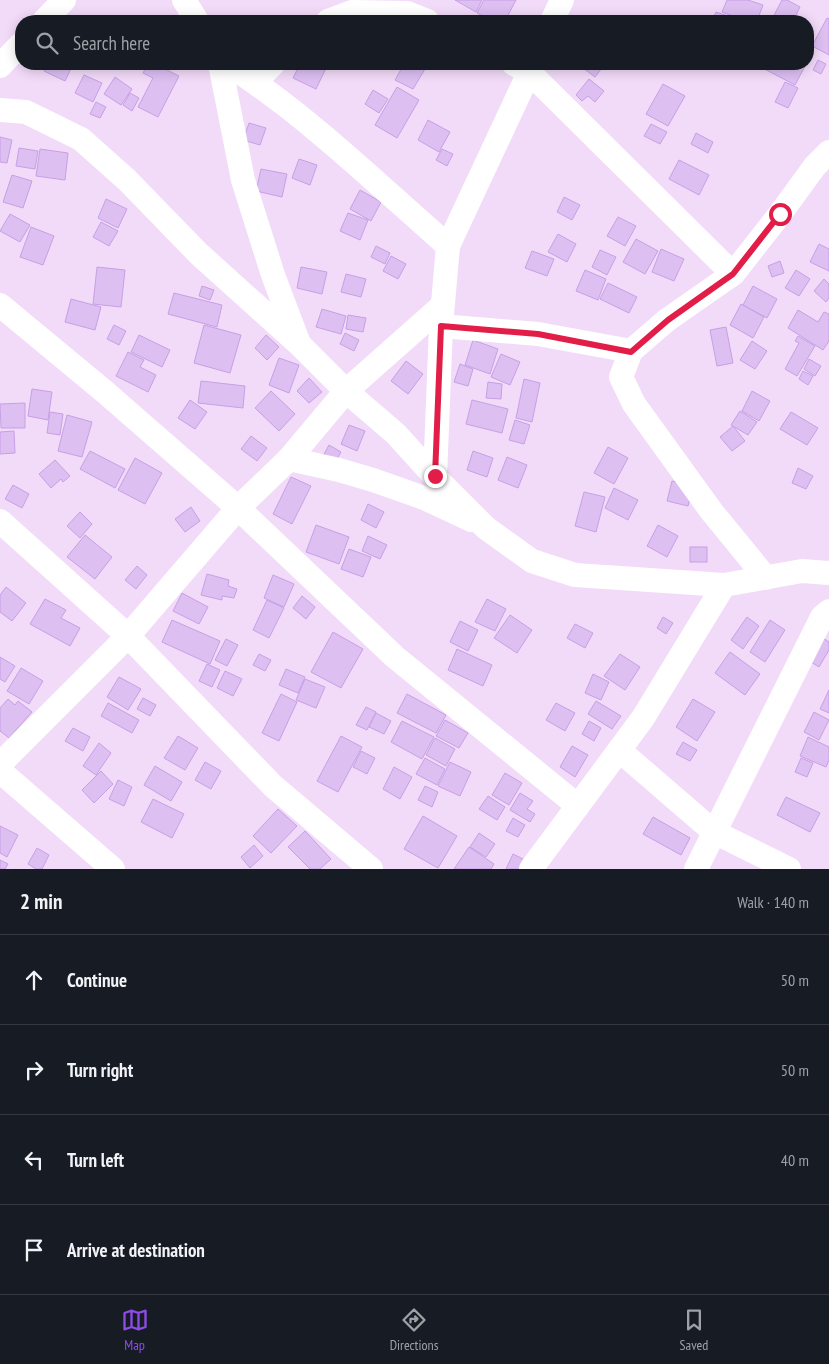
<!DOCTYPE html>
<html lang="en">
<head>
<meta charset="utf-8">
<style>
  body { margin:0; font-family:"PT Sans Narrow",sans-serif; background:#20242c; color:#f1f3f6 }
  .stop { position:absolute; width:15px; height:15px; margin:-11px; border:4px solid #e11d48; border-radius:50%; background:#fff }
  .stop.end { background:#e11d48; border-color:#fff; box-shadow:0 1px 5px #0008 }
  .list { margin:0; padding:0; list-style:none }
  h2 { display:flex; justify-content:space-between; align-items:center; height:65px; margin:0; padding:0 20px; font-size:21px }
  h2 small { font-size:16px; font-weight:400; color:#9ea1a6 }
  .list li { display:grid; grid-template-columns:32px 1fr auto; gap:15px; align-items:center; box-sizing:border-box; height:90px; padding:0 20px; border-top:1px solid #363941 }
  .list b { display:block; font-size:19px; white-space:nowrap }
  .list em { font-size:16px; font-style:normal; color:#9ea1a6 }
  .icon { flex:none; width:28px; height:28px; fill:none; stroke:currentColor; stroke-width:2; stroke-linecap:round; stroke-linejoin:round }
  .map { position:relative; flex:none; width:829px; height:869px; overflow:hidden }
  .search { position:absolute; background:#171b24; box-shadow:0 2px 12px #0003; left:15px; right:15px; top:15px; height:55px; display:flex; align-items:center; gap:12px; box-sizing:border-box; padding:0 18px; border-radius:20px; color:#9ea1a6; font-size:19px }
  .sheet { height:425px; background:#171b24 }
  nav { display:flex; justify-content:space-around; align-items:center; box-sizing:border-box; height:70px; border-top:1px solid #363941; background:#171b24; font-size:14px; color:#9ea1a6 }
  nav a { display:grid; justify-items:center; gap:2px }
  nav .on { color:#8e4ce7 }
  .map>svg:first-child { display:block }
  .residential { fill:#f2dbf9; fill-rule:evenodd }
  .building { fill:#ddbff2; stroke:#c89fe5 }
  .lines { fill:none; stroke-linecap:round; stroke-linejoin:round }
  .street { stroke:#fff; stroke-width:24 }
  .route { stroke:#e11d48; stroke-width:6 }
</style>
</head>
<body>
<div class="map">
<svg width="829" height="869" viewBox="0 0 829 869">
  <rect width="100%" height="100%" fill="#f9e7fd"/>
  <path class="residential" d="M0 0H829V869H0ZM21 21H808V64H21Z"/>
  <g class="building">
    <path d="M455 0H482L476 12Z"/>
    <path d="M484 0H516L505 21H493L477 13Z"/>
    <path d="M727 0H748L763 5 757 21H746L722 12Z"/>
    <path d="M782 0H787L800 7 793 21H771Z"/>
    <path d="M716 12 742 21H712Z"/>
    <path d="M827 18 829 19V55L812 46Z"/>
    <path d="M818 60 826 64 821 74 813 70Z"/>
    <path d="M47 64H73L65 81 44 71Z"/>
    <path d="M125 64H139L130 70Z"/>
    <path d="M148 64H155L179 76 158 117 138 107 153 78 143 73Z"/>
    <path d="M300 64H328L316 89 293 78Z"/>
    <path d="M404 64H428L413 89 395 80Z"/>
    <path d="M580 64H605L595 77 579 65Z"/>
    <path d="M755 64H806L795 85Z"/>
    <path d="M84 75 102 83 93 102 75 93Z"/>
    <path d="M115 77 132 89 121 105 104 94Z"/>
    <path d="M589 79 604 91 595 102 588 96 582 101 576 95Z"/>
    <path d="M785 82 798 88 788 108 775 102Z"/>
    <path d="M663 84 685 96 668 126 646 114Z"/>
    <path d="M397 87 419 100 397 138 375 125Z"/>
    <path d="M373 90 388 99 379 113 365 104Z"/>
    <path d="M130 93 139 98 132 111 123 105Z"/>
    <path d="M96 102 106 107 100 118 90 114Z"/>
    <path d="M428 120 450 132 439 152 418 140Z"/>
    <path d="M249 123 266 128 260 145 243 140Z"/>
    <path d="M651 124 667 132 660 144 644 136Z"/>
    <path d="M696 133 713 142 708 153 691 144Z"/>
    <path d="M0 137 12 140 7 163 0 162Z"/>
    <path d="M19 148 38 151 35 169 16 166Z"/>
    <path d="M40 149 68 153 65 180 36 176Z"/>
    <path d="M442 149 453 154 447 166 436 160Z"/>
    <path d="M299 159 317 165 310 185 292 178Z"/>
    <path d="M679 160 709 175 699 195 669 179Z"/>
    <path d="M261 169 287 174 282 197 256 191Z"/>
    <path d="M12 175 32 181 23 208 3 202Z"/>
    <path d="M360 190 381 202 371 221 350 209Z"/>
    <path d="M564 197 580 205 572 220 557 212Z"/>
    <path d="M106 199 127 209 118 228 98 218Z"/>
    <path d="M348 213 368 220 360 240 340 231Z"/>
    <path d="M10 214 30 225 20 242 0 231Z"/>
    <path d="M618 217 636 226 625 246 607 236Z"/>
    <path d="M101 222 118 231 109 246 93 237Z"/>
    <path d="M31 227 54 236 43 265 20 257Z"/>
    <path d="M558 234 576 244 567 262 548 252Z"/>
    <path d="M636 239 658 251 645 274 623 262Z"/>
    <path d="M819 244 829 249V271L810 262Z"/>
    <path d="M376 246 390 253 385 264 371 257Z"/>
    <path d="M661 249 684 259 674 281 652 272Z"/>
    <path d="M600 250 616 257 607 275 592 267Z"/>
    <path d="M532 251 554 259 547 276 525 268Z"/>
    <path d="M391 256 406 264 398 279 383 271Z"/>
    <path d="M780 261 784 273 772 277 768 266Z"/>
    <path d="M97 267 125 270 121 307 93 304Z"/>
    <path d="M301 267 327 272 322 294 297 288Z"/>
    <path d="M585 270 606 279 598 300 576 291Z"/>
    <path d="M796 270 810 279 799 296 785 288Z"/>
    <path d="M346 274 366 279 361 297 341 292Z"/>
    <path d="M824 279 829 284V298L826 302 814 291Z"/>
    <path d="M608 283 637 297 629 313 600 299Z"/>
    <path d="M202 286 214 290 210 300 199 296Z"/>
    <path d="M753 286 777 299 767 318 743 305Z"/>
    <path d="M174 293 222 305 217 327 168 314Z"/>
    <path d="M71 299 101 307 95 330 65 322Z"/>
    <path d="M741 304 764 317 753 338 730 325Z"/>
    <path d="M322 309 346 316 341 334 316 327Z"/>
    <path d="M798 310 818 322 824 312 829 314V341L823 350 788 328Z"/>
    <path d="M348 315 366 318 363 332 346 329Z"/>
    <path d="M114 325 126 331 119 345 107 339Z"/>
    <path d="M204 325 241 335 230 373 194 363Z"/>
    <path d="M726 327 733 363 717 366 710 330Z"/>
    <path d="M345 333 359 340 354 351 340 344Z"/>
    <path d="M139 335 170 350 162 367 131 352Z"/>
    <path d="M266 335 279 347 267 360 255 348Z"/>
    <path d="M798 336 815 346 797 376 785 369 799 343 795 341Z"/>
    <path d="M473 340 498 349 490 374 465 365Z"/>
    <path d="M752 341 767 351 755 369 740 360Z"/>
    <path d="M128 352 144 360 140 367 156 375 148 392 116 376Z"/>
    <path d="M501 354 520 362 510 385 491 377Z"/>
    <path d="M279 358 299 365 289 393 269 385Z"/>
    <path d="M809 359 821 366 815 376 804 369Z"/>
    <path d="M406 361 423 374 408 394 391 381Z"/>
    <path d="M460 364 473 369 468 386 454 382Z"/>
    <path d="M803 371 813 376 808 385 799 379Z"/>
    <path d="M309 378 322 392 309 403 297 391Z"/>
    <path d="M524 379 540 383 532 422 516 418Z"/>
    <path d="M201 381 245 386 243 408 198 403Z"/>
    <path d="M488 382 502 384 501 399 486 398Z"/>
    <path d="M32 389 52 392 48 420 28 416Z"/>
    <path d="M271 391 295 414 279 431 255 408Z"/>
    <path d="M752 391 770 401 759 421 742 411Z"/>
    <path d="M190 400 207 412 195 429 178 418Z"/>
    <path d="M472 400 508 409 502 433 466 424Z"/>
    <path d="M25 403V428H1L0 404Z"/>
    <path d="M740 411 757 422 748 435 731 425Z"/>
    <path d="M50 412 63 414 60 435 47 433Z"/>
    <path d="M791 412 818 428 807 445 780 429Z"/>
    <path d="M67 415 92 422 82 457 58 451Z"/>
    <path d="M515 420 530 425 524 444 509 440Z"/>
    <path d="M349 425 365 431 357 451 341 444Z"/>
    <path d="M733 426 745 441 732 451 720 437Z"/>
    <path d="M14 431 15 453 0 454V432Z"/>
    <path d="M251 436 267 448 257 461 241 449Z"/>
    <path d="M329 445 341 452 335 462 323 456Z"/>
    <path d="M608 447 628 458 614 484 594 473Z"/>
    <path d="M90 451 125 469 115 488 80 469Z"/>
    <path d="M473 451 493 458 487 477 467 470Z"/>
    <path d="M507 457 527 465 518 488 498 480Z"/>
    <path d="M135 458 162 473 145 504 118 490Z"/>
    <path d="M55 460 70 476 63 482 61 479 51 488 39 474Z"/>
    <path d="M798 468 813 476 806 489 792 483Z"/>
    <path d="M291 477 311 486 292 524 273 514Z"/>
    <path d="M672 481 693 486 688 506 667 501Z"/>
    <path d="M13 485 29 494 22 508 5 499Z"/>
    <path d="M614 488 638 500 628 520 605 508Z"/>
    <path d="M584 492 605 497 596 532 575 526Z"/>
    <path d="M368 504 384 512 376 528 361 520Z"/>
    <path d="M191 507 200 521 185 532 175 519Z"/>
    <path d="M80 512 92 524 80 538 67 526Z"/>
    <path d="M316 525 349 537 339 564 306 552Z"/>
    <path d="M658 525 678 536 667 557 647 546Z"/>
    <path d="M85 535 112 557 95 579 67 557Z"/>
    <path d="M368 536 387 545 380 559 362 551Z"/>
    <rect x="690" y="547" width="17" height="15"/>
    <path d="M349 549 371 557 363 577 341 569Z"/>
    <path d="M137 566 147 575 136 589 125 580Z"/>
    <path d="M207 574 229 580 228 586 237 589 234 598 222 596V600L201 595Z"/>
    <path d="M273 575 294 584 284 607 264 598Z"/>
    <path d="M6 587 26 603 12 621 0 612V595Z"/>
    <path d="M182 593 208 607 199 624 173 611Z"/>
    <path d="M302 596 315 607 306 619 293 608Z"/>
    <path d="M45 599 66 610 61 618 80 628 70 646 30 624Z"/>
    <path d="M487 599 506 609 495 631 475 622Z"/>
    <path d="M267 600 284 608 269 638 253 630Z"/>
    <path d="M510 615 532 630 517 653 494 638Z"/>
    <path d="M663 617 673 623 666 634 657 628Z"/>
    <path d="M747 617 759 626 743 649 731 640Z"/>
    <path d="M172 620 220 641 210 664 162 642Z"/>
    <path d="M770 620 785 630 765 662 750 652Z"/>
    <path d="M460 621 478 630 468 651 450 642Z"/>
    <path d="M575 624 593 633 585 648 567 638Z"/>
    <path d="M333 632 363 649 341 688 311 672Z"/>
    <path d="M820 636 829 642V650L819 667 806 659Z"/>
    <path d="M226 639 238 645 227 666 215 660Z"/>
    <path d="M457 649 492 665 483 686 448 670Z"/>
    <path d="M730 652 760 674 745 695 715 673Z"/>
    <path d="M259 654 271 660 265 671 253 665Z"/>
    <path d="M620 654 640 667 625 690 604 676Z"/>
    <path d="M0 657 15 666 5 682 0 679Z"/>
    <path d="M207 664 220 670 212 687 199 681Z"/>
    <path d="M21 668 43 681 29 704 7 691Z"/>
    <path d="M286 669 305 677 298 693 279 685Z"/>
    <path d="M225 671 242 679 233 696 217 688Z"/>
    <path d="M593 674 609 682 601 700 585 693Z"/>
    <path d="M119 677 141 689 128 710 107 697Z"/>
    <path d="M305 679 325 687 316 708 296 700Z"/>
    <path d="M829 690V713L820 709Z"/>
    <path d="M281 694 297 702 279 741 262 733Z"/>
    <path d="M407 694 446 715 436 733 397 713Z"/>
    <path d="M143 698 156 705 150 716 137 709Z"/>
    <path d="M8 699 15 705 18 701 32 712 9 738 0 731V708Z"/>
    <path d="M693 699 715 712 697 741 676 727Z"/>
    <path d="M596 701 621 716 612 729 588 714Z"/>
    <path d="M108 703 139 720 132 733 101 716Z"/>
    <path d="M556 703 575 713 565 731 546 720Z"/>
    <path d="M366 707 376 712 367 730 356 725Z"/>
    <path d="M814 712 829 720 819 740 804 732Z"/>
    <path d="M376 713 391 721 384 734 369 727Z"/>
    <path d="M445 720 468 733 459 748 436 736Z"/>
    <path d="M402 721 434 737 422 759 391 742Z"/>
    <path d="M589 721 601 728 594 741 582 734Z"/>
    <path d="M73 728 90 737 83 751 65 741Z"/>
    <path d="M178 736 198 748 185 770 164 758Z"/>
    <path d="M341 736 362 747 338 792 317 781Z"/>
    <path d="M808 737 829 747V760L826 767 800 756Z"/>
    <path d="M435 738 455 749 446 766 426 755Z"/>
    <path d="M683 742 697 750 690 761 676 754Z"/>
    <path d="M99 743 111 753 96 775 83 766Z"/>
    <path d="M572 746 588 755 575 777 560 767Z"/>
    <path d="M361 751 375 758 367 774 353 767Z"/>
    <path d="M425 758 445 769 437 785 416 774Z"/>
    <path d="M801 758 813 763 807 777 795 772Z"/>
    <path d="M205 762 221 771 211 789 195 780Z"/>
    <path d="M450 762 471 772 460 796 438 786Z"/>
    <path d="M155 766 182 782 171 801 144 785Z"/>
    <path d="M394 767 412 777 400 799 383 789Z"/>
    <path d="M101 771 113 784 94 803 82 790Z"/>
    <path d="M505 773 522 783 509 805 492 795Z"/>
    <path d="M118 780 132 787 124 806 109 799Z"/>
    <path d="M425 786 438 792 432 807 418 800Z"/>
    <path d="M520 793 533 801 527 809 535 814 530 822 510 810Z"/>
    <path d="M488 796 505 807 497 820 479 809Z"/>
    <path d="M786 797 820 813 810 832 777 815Z"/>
    <path d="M153 799 184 814 172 838 141 822Z"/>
    <path d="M278 809 297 826 271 853 253 836Z"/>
    <path d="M423 816 457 836 438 868 404 849Z"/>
    <path d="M653 817 690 838 681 855 643 834Z"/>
    <path d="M513 818 525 825 518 837 506 831Z"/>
    <path d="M0 826 18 835 7 857 0 853Z"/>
    <path d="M305 831 331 859 320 869H310L288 847Z"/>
    <path d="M479 833 495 844 486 857 470 847Z"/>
    <path d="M254 845 263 856 250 868 241 857Z"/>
    <path d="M469 847 494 864 491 869H454Z"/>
    <path d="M37 848 49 855 42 869H36L28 864Z"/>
    <path d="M513 854 527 861 523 869H506Z"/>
    <path d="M0 860 8 864 5 869H0Z"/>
  </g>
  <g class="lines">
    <g class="street">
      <path d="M184 0 197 21"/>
      <path d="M44 21 64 0"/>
      <path d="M328 21 352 12 407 13 427 21"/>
      <path d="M552 21 562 0"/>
      <path d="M220 64 243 180 273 275 298 341"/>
      <path d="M227 64C307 115 376 183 448 246"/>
      <path d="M514 64 529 72 733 274"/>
      <path d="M0 66 21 44"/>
      <path d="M255 82 273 64"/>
      <path d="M0 110 26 112 81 139 127 180 199 254 299 344 346 391 396 434 435 477 486 528 532 561 575 575 724 585 802 571 829 573"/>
      <path d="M0 305 105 392 238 508 395 657 578 806"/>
      <path d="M441 326 538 334 631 351"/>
      <path d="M289 459 339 470 373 480 424 498 471 520"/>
      <path d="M435 477 441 326 448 246 533 64"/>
      <path d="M0 521 128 636 273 786 371 869"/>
      <path d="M766 578 712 512 634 404 621 377 631 351 667 320 733 274 780 214 815 166 829 152"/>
      <path d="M619 750 714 832 789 869"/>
      <path d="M0 764 128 636 238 508 289 459 346 391 442 306"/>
      <path d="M0 771 113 869"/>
      <path d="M531 869 643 718 724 585"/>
      <path d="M696 869 822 617 829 611"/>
    </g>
  </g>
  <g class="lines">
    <path class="route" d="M435 476 441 326 538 334 631 352 668 320 733 274 780 214"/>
  </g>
</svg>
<div class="stop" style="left:780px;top:214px"></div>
<div class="stop end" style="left:435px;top:476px"></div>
<div class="search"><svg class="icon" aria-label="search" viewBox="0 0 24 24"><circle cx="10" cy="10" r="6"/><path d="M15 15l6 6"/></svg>Search here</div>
</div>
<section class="sheet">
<h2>2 min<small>Walk · 140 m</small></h2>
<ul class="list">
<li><svg class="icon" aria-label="ahead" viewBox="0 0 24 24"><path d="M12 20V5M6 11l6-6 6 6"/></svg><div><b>Continue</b></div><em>50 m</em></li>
<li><svg class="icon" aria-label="right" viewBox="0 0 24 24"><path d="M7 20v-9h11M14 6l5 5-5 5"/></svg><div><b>Turn right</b></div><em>50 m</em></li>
<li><svg class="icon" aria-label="left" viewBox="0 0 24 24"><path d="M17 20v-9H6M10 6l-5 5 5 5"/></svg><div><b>Turn left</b></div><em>40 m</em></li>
<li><svg class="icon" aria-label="arrive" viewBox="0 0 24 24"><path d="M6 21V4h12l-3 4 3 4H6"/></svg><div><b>Arrive at destination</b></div></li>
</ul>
</section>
<nav>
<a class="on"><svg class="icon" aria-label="map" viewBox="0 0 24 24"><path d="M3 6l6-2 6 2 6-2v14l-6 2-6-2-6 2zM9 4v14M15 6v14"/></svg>Map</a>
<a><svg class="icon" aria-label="directions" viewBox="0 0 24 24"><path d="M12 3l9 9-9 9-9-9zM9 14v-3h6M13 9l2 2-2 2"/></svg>Directions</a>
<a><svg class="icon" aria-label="saved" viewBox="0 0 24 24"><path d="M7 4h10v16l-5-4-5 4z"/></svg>Saved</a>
</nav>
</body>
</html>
